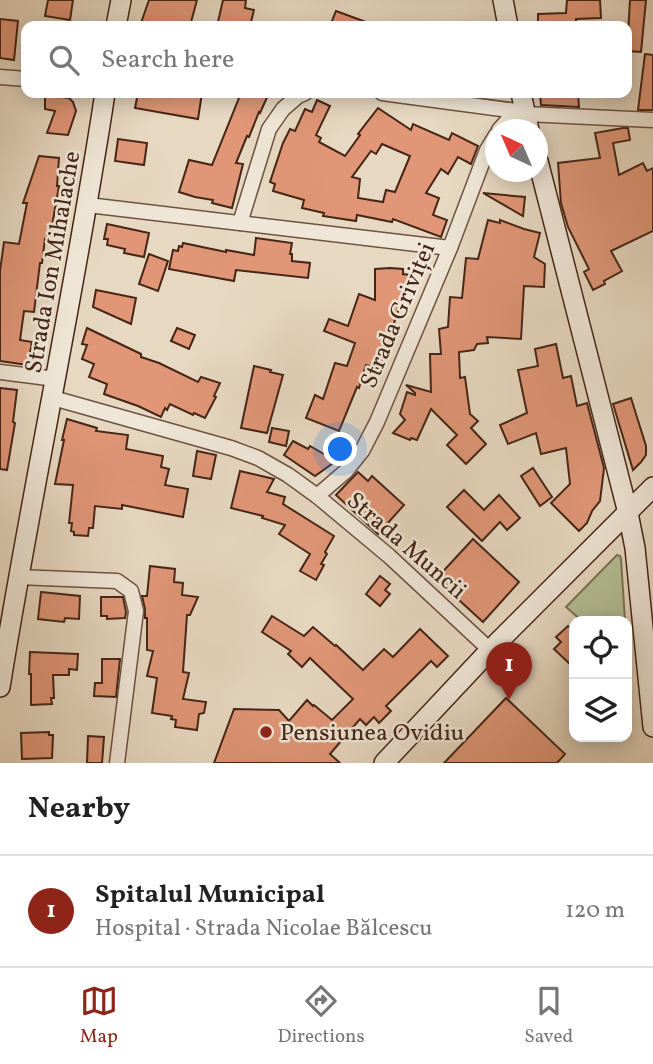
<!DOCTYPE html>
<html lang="en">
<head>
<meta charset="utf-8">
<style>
  body { margin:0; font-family:Vollkorn,serif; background:#f2f2f2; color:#222 }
  .controls { position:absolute; right:21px; bottom:21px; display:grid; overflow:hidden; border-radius:14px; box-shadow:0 4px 18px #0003 }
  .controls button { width:63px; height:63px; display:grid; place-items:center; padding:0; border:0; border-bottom:2px solid #e0e0e0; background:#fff; color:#222; font:35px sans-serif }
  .compass { position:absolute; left:485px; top:119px; width:63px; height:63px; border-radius:50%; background:#fff; box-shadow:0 4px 18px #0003; rotate:316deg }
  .you { position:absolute; left:341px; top:450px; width:24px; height:24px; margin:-18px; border:5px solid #fff; border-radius:50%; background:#1a73e8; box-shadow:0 0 0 10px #1a73e833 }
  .badge { display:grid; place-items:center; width:46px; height:46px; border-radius:50%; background:#8f2418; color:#fff; font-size:23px; font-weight:700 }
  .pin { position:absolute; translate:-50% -58px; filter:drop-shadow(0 2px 4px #0008) }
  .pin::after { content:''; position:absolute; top:37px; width:24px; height:21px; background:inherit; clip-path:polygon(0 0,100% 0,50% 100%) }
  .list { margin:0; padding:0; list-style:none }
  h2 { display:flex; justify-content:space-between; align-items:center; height:91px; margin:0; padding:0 28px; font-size:30px }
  h2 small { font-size:23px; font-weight:400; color:#767676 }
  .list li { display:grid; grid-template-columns:46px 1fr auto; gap:21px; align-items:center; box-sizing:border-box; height:112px; padding:0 28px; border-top:2px solid #e0e0e0 }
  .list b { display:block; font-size:26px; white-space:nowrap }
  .list p { margin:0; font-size:23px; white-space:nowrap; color:#767676 }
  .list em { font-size:23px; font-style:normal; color:#767676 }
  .icon { flex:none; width:38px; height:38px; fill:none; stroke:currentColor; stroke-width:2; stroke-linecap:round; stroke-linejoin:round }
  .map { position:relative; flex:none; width:653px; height:763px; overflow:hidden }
  .search { position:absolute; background:#fff; box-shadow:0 4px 18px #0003; left:21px; right:21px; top:21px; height:77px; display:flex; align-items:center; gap:18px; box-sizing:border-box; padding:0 24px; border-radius:14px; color:#767676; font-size:26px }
  .sheet { height:203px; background:#fff }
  nav { display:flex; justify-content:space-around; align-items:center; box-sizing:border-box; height:98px; border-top:2px solid #e0e0e0; background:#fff; font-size:19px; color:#767676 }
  nav a { display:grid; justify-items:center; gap:4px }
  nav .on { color:#8f2418 }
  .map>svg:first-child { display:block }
  .green { fill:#b3bf95; stroke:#7c7256; stroke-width:2 }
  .building { fill:#e09677; stroke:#452516; stroke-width:2; fill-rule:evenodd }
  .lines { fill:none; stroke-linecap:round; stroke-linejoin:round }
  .street-casing { stroke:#6e5241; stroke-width:17 }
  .secondary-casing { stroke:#452516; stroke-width:22 }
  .street { stroke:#efe6d7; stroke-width:14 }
  .secondary { stroke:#efe6d7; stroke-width:19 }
  .poi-dot { fill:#8f2418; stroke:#efe6d7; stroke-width:2.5 }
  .labels { text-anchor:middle; stroke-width:5; stroke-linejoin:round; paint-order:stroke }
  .street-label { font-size:24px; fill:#452516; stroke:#efe6d7 }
  .poi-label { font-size:24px; fill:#452516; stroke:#efe6d7; text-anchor:start }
</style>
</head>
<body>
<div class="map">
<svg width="653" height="763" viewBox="0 0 653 763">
  <rect width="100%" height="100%" fill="#e7d8c1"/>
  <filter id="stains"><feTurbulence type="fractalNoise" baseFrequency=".00286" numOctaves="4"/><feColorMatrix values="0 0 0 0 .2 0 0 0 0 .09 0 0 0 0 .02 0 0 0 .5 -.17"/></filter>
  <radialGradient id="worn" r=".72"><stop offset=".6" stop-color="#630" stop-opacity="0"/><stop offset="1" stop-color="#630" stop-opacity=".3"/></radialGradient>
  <path class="green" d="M617 555 620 556 621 559 625 621H591L587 618 582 621 566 607Z"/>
  <g class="building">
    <path d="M48 0H73L70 20 45 16Z"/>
    <path d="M149 0H197L190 26H140Z"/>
    <path d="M223 0H246L245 8 254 10 250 26H217Z"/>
    <path d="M567 0H600L601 18 576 19V26H538V14L566 13Z"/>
    <path d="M630 0H646L641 52 627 51Z"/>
    <path d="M336 11 374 25V26H330Z"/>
    <path d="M0 19 18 21 14 60 0 58Z"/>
    <path d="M645 54 653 55V110H638Z"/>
    <path d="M138 93H202L198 119 135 108Z"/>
    <path d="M241 93H269L260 113 259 112 249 137 247 136 236 163 243 164 232 208 212 203 213 200 195 197 179 192 189 160 212 165Z"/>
    <path d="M540 93H578L579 107 541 105Z"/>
    <path d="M45 95 69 98 73 102 76 111 68 135 47 133 55 111 45 109Z"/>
    <path d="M317 100 330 106 316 135 321 138 319 142 345 156 360 135 358 134 378 108 411 130 413 124 449 140 452 133 478 146 471 164 458 157 448 174 441 169 426 193 439 198 433 215 447 220 441 237 393 219 392 222 357 215 356 221 323 216 324 213 302 208 304 200 273 191 275 184 270 182 283 143 290 129 295 131 305 109 312 112ZM382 144 410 156 395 192 386 190 383 202 358 198 360 179 352 177 371 151 376 154Z"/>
    <path d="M623 128H628L630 140 613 143 619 175 643 163 647 171 653 168V231L611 251 622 271 604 281 605 284 593 290 584 272 589 269 568 227 561 203 558 163 600 158 595 133Z"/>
    <path d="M118 139 147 143 144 165 115 161Z"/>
    <path d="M39 156 59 158 57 186H59L51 232H48L47 240 45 239 42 263H40L34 312 24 311 20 340 32 342 28 365 0 361V271L4 242 19 244 27 203H23Z"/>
    <path d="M483 193 525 197 523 216Z"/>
    <path d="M488 220 500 223V220L524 229 540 233 534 257 545 264 544 287 524 286 521 339 487 337 488 343 477 344 474 350 459 352 460 378 465 377 470 414 478 421 471 428 486 444 466 464 447 445 457 435 431 409 417 440 411 438 410 440 393 433 405 420 400 414 407 392 415 395V393L406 385 431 392 430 354H441L439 329 448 327 450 297 462 298 466 258 478 259Z"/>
    <path d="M107 224 149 233 144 257 124 253 125 249 107 245 108 239H104Z"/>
    <path d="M256 238 292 243 290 254H292V261L310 263 308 278 236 270 234 281 169 269 173 250 178 251 179 246 182 247 183 243 226 252V250L254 255Z"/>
    <path d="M149 254 168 261 158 291 139 284Z"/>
    <path d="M390 268 403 269V274L411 275 388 340 392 342 382 370 366 365 359 388 357 387 339 431 306 418 315 395 323 399 335 363 347 366 355 343 324 331 329 319 348 326 359 294 375 300V269Z"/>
    <path d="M96 290 136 298 131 324 93 307Z"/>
    <path d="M87 328 141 354V357L159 363 198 382 201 377 220 383 214 396 216 397 205 418 194 413 193 415 170 404 167 410 165 408 161 417 138 406 104 394 107 384 89 377 94 364 82 359 87 345 82 344Z"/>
    <path d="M177 328 195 335 189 349 171 341Z"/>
    <path d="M556 344 563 378 571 376 577 406 587 403 604 468 600 501 592 511 587 523 579 531 551 503 570 484 566 448 541 454 536 433 508 444 500 425 527 413 518 370 538 366 535 349Z"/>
    <path d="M254 366 271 370 270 372 283 375 267 433 241 428Z"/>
    <path d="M0 388 17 390 13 422 15 423 7 470 0 469Z"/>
    <path d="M631 398 646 446V455L641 462 633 470 613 404Z"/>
    <path d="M67 419 97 428 96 431 128 435 126 449 163 456 161 467 169 469 165 485 188 489 183 517 122 505V509L95 506 93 528H89L88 536 74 535V532L71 531 72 523H69L73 485 55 484 64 440H62Z"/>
    <path d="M272 428 289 431 286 446 269 442Z"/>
    <path d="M293 441 308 449 310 446 336 461 315 476 284 455Z"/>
    <path d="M197 451 216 455 211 479 193 476Z"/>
    <path d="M533 468 552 497 540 506 521 476Z"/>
    <path d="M240 471 274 479 267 492 285 497 283 504 334 536 325 552 327 554 321 564 324 565 316 580 300 571 310 554 279 534 285 525 262 518 263 516 231 508Z"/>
    <path d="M358 472 368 481 372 476 404 505 378 534 336 495Z"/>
    <path d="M464 490 484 510 499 495 520 518 507 530 500 522 482 541 447 507Z"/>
    <path d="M473 539 519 582 483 622 436 579Z"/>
    <path d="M150 566 175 569 174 582 183 583 182 595 198 597 190 615H187L183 672 189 673 183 699 206 702 204 713 199 714 197 730 175 727 176 720 171 719 172 716 152 713 157 678 147 676 153 651 147 650V618H145V609L142 596H147Z"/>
    <path d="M380 576 390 584 385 590 390 594 380 606 366 594Z"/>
    <path d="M41 592 80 596 79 619 65 618 64 622 38 619Z"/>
    <path d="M101 597H123L126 612 125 618 107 619V616H101Z"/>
    <path d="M272 616 304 636 313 627 335 646 336 645 363 670 384 649 393 657 420 629 448 656 437 667 431 661 386 706 391 711 379 723 374 717 366 725 360 719 330 754 340 763H214L234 709 279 710 289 721 307 700 313 706 314 705 332 720 353 699 310 658 302 667 288 654 291 651 262 632Z"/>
    <path d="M568 626 573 630 574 629V668L554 649 561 642 556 637Z"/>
    <path d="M30 652 78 654 77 670 69 669V675H53L54 698H51L52 704 31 705V674H29Z"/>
    <path d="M102 659H120L116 697 94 696 95 683H102Z"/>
    <path d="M506 698 565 754 557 763H444Z"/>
    <path d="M49 732V735H53L52 758 22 759 21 733Z"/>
    <path d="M88 736 104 737 102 763H87Z"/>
  </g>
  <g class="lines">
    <defs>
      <g id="street">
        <path d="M0 77 26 79"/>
        <path d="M382 93 516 111 526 114 653 120"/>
        <path d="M499 130 516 111"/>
        <path d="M88 205 450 248"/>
        <path d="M240 223 269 129 283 109 298 96 305 93"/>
        <path d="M0 372 56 379"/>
        <path d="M53 398 231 448 258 458 288 475 317 496 389 556 490 650"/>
        <path d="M317 496 346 471 362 451 377 422 450 248 487 150 496 135"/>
        <path d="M17 577 117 581 131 591 136 611 117 763"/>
      </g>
      <g id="secondary">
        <path d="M503 0 508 26"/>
        <path d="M116 26 121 0"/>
        <path d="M521 93 529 130"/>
        <path d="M538 161 628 513 635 548 653 727"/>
        <path d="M0 687C32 488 75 292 105 93"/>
        <path d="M384 763 490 650 653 487"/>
      </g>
    </defs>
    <use href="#street" class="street-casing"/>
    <use href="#secondary" class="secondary-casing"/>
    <use href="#street" class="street"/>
    <use href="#secondary" class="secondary"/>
  </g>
  <circle class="poi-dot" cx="266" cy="732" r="7"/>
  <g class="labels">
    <g class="street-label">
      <text transform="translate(52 262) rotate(-80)" y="8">Strada Ion Mihalache</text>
      <text transform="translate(397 315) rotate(-67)" y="8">Strada Griviței</text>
      <text transform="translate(407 545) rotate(41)" y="8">Strada Muncii</text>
    </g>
    <g class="poi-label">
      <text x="280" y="740">Pensiunea Ovidiu</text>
    </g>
  </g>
  <rect width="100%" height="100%" filter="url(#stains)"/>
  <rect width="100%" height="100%" fill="url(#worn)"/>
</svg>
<div class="controls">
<button><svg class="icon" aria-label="locate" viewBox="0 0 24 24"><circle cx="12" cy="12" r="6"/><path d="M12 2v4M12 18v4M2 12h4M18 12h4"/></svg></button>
<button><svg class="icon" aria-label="layers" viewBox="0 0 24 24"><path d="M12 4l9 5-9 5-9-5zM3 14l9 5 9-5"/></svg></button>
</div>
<svg class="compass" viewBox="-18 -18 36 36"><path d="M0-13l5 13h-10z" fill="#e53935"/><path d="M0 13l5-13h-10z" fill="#767676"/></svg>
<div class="you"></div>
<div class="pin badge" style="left:509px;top:700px">1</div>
<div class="search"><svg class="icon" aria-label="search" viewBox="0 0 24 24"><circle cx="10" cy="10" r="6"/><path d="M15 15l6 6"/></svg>Search here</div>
</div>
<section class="sheet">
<h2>Nearby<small></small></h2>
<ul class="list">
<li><span class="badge">1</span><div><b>Spitalul Municipal</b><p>Hospital · Strada Nicolae Bălcescu</p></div><em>120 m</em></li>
</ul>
</section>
<nav>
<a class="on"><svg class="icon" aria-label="map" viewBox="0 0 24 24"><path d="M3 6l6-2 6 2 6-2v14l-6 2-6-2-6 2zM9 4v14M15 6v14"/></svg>Map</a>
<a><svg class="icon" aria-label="directions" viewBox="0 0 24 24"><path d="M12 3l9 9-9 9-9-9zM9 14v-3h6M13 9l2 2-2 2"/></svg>Directions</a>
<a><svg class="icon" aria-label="saved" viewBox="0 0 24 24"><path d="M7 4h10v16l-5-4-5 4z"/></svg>Saved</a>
</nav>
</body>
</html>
